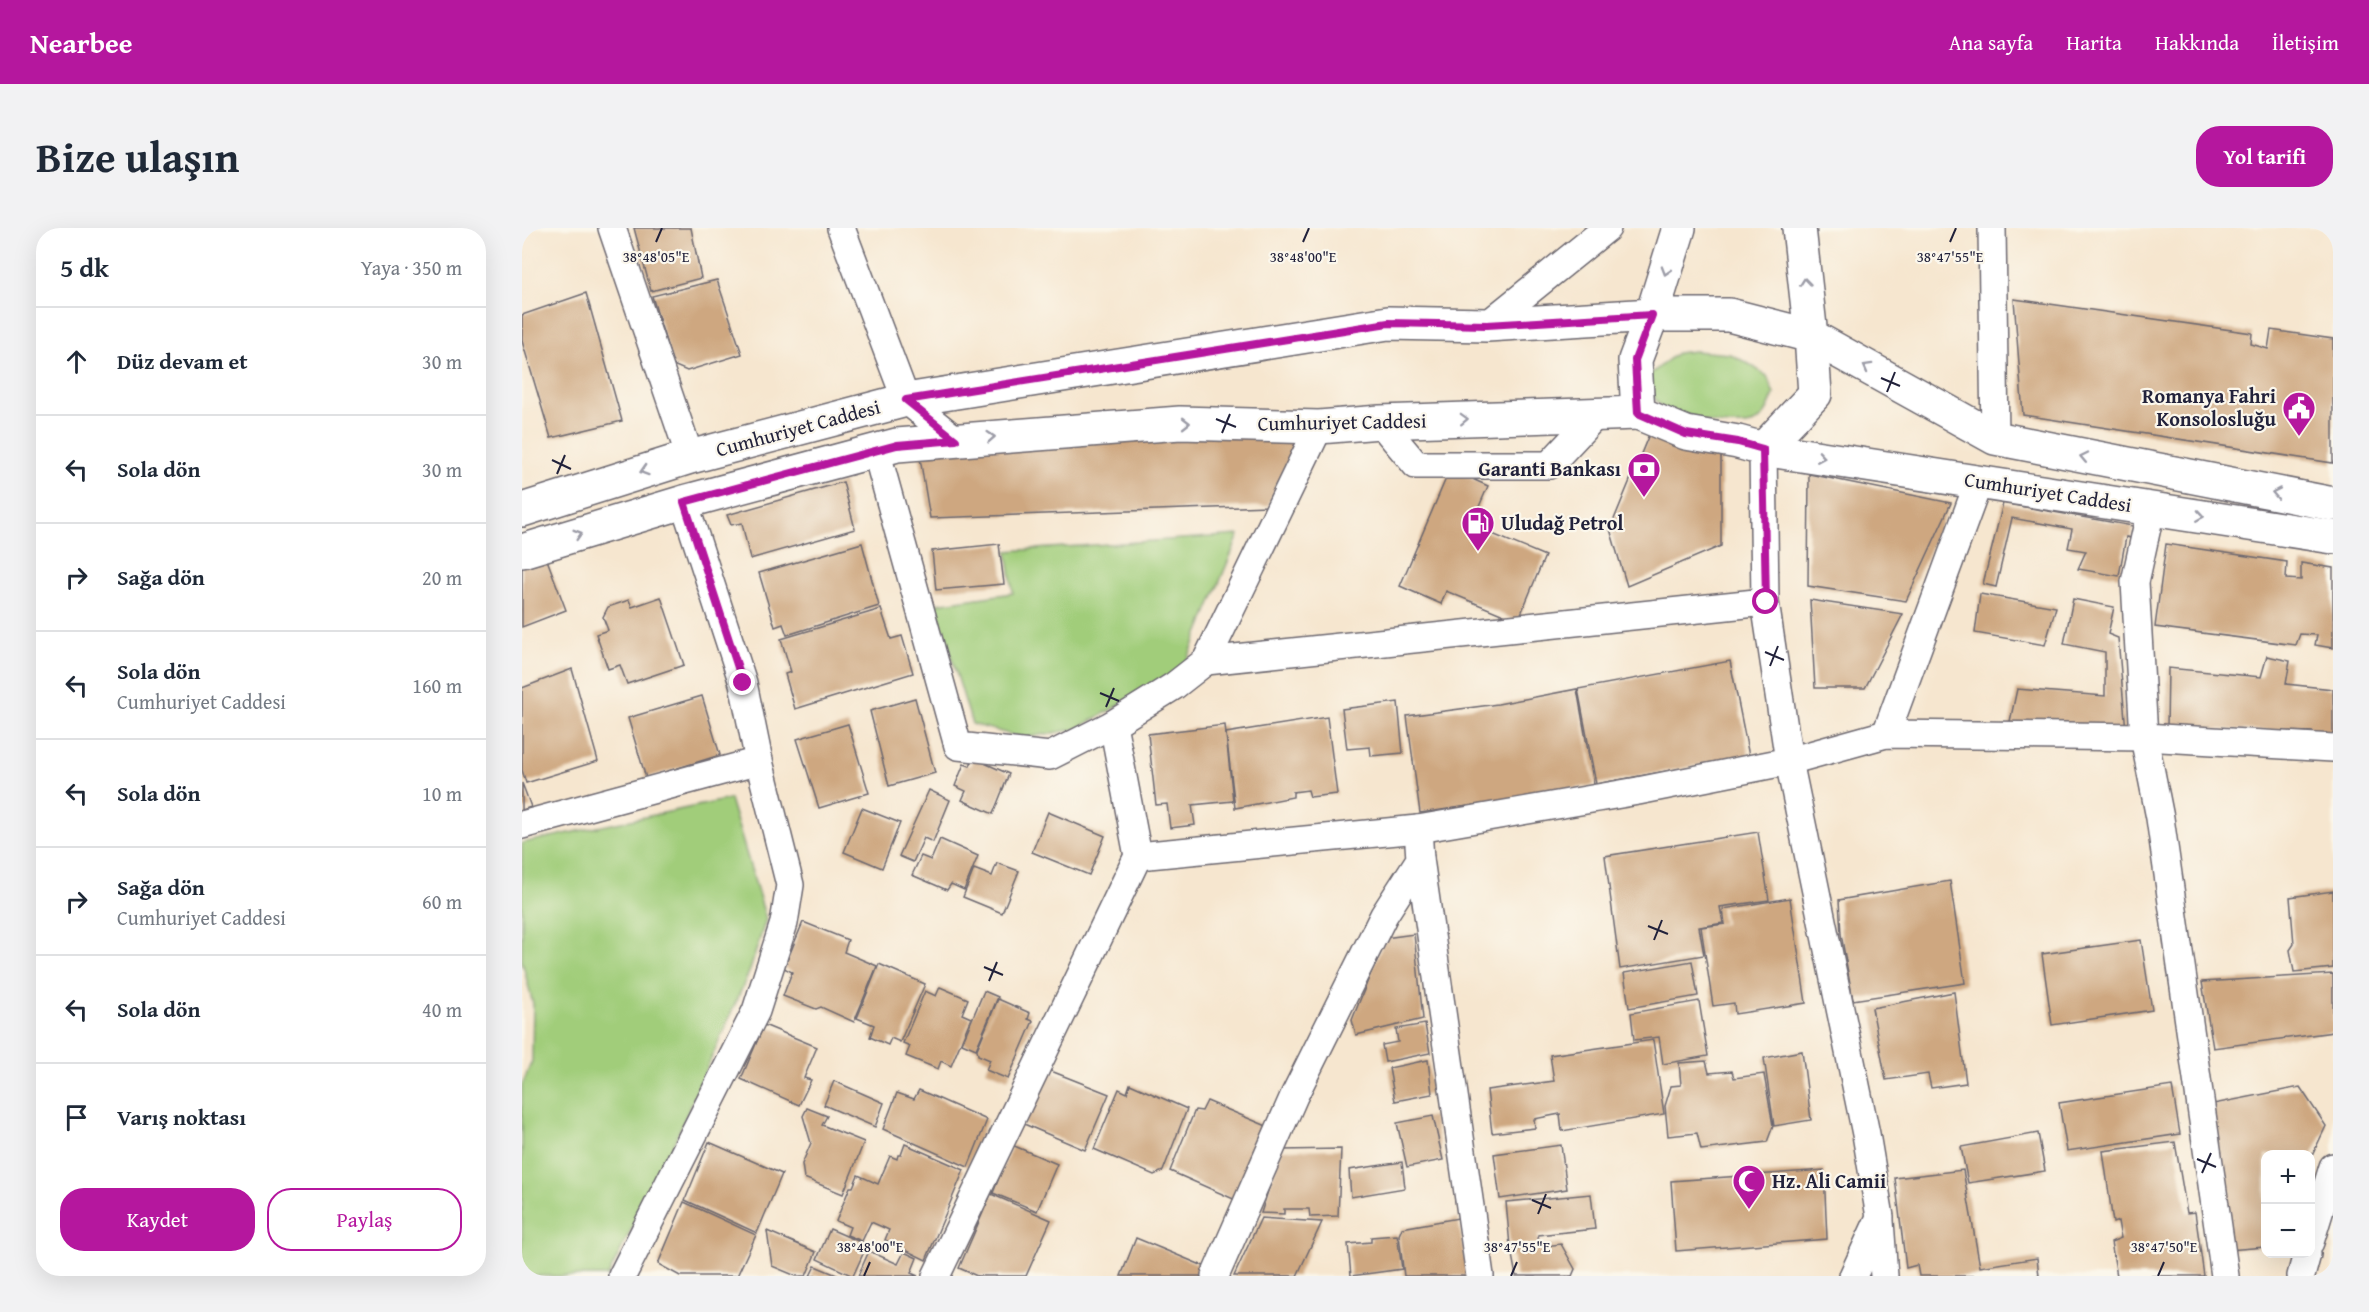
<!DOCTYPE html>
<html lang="tr">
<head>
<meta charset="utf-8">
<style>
  body { margin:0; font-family:"Gentium Book Plus",serif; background:#f2f2f3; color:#1f2937 }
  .controls { position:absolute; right:18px; bottom:18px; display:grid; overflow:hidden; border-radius:12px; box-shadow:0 6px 24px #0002 }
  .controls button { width:54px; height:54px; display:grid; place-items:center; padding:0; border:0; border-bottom:2px solid #e0e1e3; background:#fff; color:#1f2937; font:30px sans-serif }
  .stop { position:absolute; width:18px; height:18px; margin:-14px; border:4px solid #b5179e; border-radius:50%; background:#fff }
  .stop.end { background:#b5179e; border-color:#fff; box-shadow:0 2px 6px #0008 }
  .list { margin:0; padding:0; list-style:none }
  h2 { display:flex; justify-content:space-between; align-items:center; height:78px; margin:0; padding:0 24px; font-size:26px }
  h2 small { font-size:20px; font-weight:400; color:#747a83 }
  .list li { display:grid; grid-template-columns:39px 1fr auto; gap:18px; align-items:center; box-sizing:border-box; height:108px; padding:0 24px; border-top:2px solid #e0e1e3 }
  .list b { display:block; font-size:22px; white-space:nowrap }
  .list p { margin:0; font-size:20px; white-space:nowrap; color:#747a83 }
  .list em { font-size:20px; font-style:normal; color:#747a83 }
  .actions { display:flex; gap:12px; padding:18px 24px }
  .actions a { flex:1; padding:14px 0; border:2px solid #b5179e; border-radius:24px; text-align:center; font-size:21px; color:#b5179e }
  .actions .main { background:#b5179e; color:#fff }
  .icon { flex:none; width:33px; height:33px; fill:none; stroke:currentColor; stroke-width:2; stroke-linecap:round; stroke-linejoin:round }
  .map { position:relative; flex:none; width:1811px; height:1048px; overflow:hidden; border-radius:24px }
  header { display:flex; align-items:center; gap:36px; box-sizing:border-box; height:84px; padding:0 30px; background:#b5179e; color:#fff }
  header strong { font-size:28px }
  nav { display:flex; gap:33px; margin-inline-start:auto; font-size:21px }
  .intro { display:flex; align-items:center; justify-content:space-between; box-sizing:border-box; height:144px; padding:0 36px }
  h1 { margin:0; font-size:42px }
  .button { padding:15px 27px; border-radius:24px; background:#b5179e; color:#fff; font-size:21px; font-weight:700 }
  main { display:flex; gap:36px; padding:0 36px }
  aside { flex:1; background:#fff; border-radius:24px; box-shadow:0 6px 24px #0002 }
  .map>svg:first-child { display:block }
  .green { fill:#a1cd7a; stroke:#62785a; stroke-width:1.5 }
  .building { fill:#cea780 }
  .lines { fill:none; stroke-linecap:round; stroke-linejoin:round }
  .minor-casing { stroke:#6c676f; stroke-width:30 }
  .secondary-casing { stroke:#6c676f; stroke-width:36 }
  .minor { stroke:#fff; stroke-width:27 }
  .secondary { stroke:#fff; stroke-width:33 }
  .oneway { stroke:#9c9ca7 }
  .route { stroke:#b5179e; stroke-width:8 }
  .ticks { fill:none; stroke:#22223b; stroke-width:2 }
  .labels { text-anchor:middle; stroke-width:4.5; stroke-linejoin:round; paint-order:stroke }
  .poi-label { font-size:20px; font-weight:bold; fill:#22223b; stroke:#fbf7ec; text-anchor:end }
  .street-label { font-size:20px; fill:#22223b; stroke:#fbf7ec }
  .ticks-label { font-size:15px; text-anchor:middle; fill:#22223b; stroke:#fbf7ec; stroke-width:4.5; stroke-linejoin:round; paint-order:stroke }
</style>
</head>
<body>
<header>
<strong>Nearbee</strong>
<nav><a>Ana sayfa</a><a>Harita</a><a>Hakkında</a><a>İletişim</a></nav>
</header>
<div class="intro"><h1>Bize ulaşın</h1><a class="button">Yol tarifi</a></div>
<main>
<aside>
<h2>5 dk<small>Yaya · 350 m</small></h2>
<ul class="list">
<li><svg class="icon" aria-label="ahead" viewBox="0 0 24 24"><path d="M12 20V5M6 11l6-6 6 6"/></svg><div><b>Düz devam et</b></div><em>30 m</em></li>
<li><svg class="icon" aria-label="left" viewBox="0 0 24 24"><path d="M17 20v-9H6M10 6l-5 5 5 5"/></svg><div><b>Sola dön</b></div><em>30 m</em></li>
<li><svg class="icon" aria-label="right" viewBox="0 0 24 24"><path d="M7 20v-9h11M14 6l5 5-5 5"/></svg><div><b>Sağa dön</b></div><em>20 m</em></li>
<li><svg class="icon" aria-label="left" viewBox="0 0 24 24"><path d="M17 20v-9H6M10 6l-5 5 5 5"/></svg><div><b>Sola dön</b><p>Cumhuriyet Caddesi</p></div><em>160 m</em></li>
<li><svg class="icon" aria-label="left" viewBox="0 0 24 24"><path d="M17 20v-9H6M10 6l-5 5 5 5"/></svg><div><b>Sola dön</b></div><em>10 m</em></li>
<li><svg class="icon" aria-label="right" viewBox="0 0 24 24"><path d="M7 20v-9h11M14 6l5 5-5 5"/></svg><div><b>Sağa dön</b><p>Cumhuriyet Caddesi</p></div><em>60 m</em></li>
<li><svg class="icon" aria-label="left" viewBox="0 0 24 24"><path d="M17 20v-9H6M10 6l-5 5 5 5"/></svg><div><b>Sola dön</b></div><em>40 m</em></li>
<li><svg class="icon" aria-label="arrive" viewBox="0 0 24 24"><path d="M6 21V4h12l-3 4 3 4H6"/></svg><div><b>Varış noktası</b></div></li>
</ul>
<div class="actions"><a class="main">Kaydet</a><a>Paylaş</a></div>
</aside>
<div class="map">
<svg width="1811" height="1048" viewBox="0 0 1811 1048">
  <rect width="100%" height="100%" fill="#fbf7ec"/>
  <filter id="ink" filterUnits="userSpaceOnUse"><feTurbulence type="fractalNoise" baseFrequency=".0167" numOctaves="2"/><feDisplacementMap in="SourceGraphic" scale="12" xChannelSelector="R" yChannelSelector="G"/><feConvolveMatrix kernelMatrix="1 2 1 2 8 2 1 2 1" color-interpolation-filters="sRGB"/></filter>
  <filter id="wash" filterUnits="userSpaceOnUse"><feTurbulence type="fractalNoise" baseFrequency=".008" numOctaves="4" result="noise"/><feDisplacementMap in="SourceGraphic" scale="24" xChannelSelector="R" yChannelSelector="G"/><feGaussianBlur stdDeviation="1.35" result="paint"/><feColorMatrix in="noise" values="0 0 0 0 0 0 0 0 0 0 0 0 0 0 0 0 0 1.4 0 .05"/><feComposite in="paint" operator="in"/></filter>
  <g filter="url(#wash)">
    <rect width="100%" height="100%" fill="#f6e6cf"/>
    <g class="green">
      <path d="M1172 123 1208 126 1227 136 1245 148 1252 166C1248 176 1244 188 1234 194 1218 204 1148 190 1136 175 1130 168 1128 157 1126 148L1155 125Z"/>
      <path d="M717 307 664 435 643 451 555 501 501 510 450 496 413 376 491 365 485 323Z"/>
      <path d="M208 571 244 691 228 742 149 922 86 1048H0V857L10 833 11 776 0 733V615Z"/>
    </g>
    <g id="blocks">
      <g class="building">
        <path d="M112 0H169L179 50 129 63Z"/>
        <path d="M195 52 220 126 165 143 151 137 130 68Z"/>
        <path d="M64 65 100 193 29 210 0 113V87Z"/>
        <path d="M1492 71 1730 105 1729 116 1746 121 1749 102 1811 111V235L1501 187Z"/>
        <path d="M779 202 746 278 408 290 396 218Z"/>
        <path d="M1128 204 1199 222V318L1105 358 1088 301Z"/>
        <path d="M928 241 966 258 949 297 1023 328 996 393 924 363 919 376 878 358Z"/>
        <path d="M1287 246 1429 275 1384 373 1286 358Z"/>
        <path d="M321 254 333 301 228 331 220 295 209 297 205 287Z"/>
        <path d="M1481 275 1611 298 1609 310 1604 309 1597 348 1556 341 1564 323 1546 320 1550 301 1490 290 1474 359 1461 356Z"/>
        <path d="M340 315 357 378 265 407 261 396 253 399 237 345Z"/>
        <path d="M477 316 482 356 414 362 410 323Z"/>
        <path d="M1644 316 1765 334 1764 351 1779 352V335L1811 340V420L1793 417 1795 407 1778 406 1774 417 1633 399Z"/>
        <path d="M21 321 44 382 0 399V329Z"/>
        <path d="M1458 366 1534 379 1523 417 1453 405Z"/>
        <path d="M139 369 162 437 105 456 98 437 86 441 74 406 86 402 81 389 86 379 107 372 110 379Z"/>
        <path d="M1551 371 1592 379 1586 406 1596 410 1604 503 1487 498 1495 461 1583 468V424L1542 416Z"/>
        <path d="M1288 372 1381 386 1343 460H1293Z"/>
        <path d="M359 381 369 411 380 408 391 445 273 481 263 446 269 444 259 411Z"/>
        <path d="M1745 428 1768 433 1764 456 1811 461V508H1790V504L1645 500 1646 440 1739 449Z"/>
        <path d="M1208 433 1227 528 1074 556 1056 461Z"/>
        <path d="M50 441 76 533 4 555 0 542V460Z"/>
        <path d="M1055 461 1072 557 989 572 898 585 885 488 976 476Z"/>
        <path d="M180 468 198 527 124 550 106 490Z"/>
        <path d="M393 470 413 545 367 558 348 483Z"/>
        <path d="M876 474 881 525 849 528 848 519 825 521 820 481Z"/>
        <path d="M805 489 815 566 788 569 786 562 771 564V569L713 580 704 505Z"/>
        <path d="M326 496 347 565 297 580 275 511Z"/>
        <path d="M703 497 711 573 670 577 673 597 648 600 645 576 634 577 626 506Z"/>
        <path d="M451 530 487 546 471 586 440 572 444 563 433 558 442 536 448 538Z"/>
        <path d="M0 555 9 579 0 582Z"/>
        <path d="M407 562 428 572 411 614 402 610 391 634 377 628Z"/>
        <path d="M340 580 378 595 360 640 322 624Z"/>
        <path d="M526 584 583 608 567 647 510 624Z"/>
        <path d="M1236 604 1247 672 1198 679 1201 695 1177 699 1182 727 1098 741 1083 628Z"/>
        <path d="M418 611 456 628 442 662 429 656 425 662 390 647 399 628 409 632Z"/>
        <path d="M475 635 497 643 480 685 441 669 452 641 470 648Z"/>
        <path d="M1428 653 1443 755 1331 772 1319 706 1317 672Z"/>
        <path d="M1811 663V740L1772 744 1768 722 1772 716 1768 669Z"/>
        <path d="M1268 670 1284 775 1213 786 1212 775 1191 778 1179 699 1203 696 1201 681Z"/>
        <path d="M281 694 326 712 322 724 355 738 332 794 299 779 294 781 261 768 270 744 262 740Z"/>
        <path d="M892 706 901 791 834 807 830 792 863 710Z"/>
        <path d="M1619 712 1630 782 1530 797 1520 726Z"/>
        <path d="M1170 733 1176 768 1107 780 1102 745Z"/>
        <path d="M357 736 403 756 378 814 369 810 366 817 348 809 352 797 335 790Z"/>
        <path d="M1811 746V804L1691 820 1680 754Z"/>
        <path d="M418 759 446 771 440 786 449 790 429 838 419 833 416 841 384 828 388 818 381 815 403 763 414 768Z"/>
        <path d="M462 763 476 769 454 821 440 815Z"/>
        <path d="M1432 764 1444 855 1409 860 1406 846 1364 852 1350 780Z"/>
        <path d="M476 771 508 785 506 791 511 793 486 851 464 842 468 832 456 827 455 821Z"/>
        <path d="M1177 773 1186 828 1141 836 1137 809 1112 812 1109 785Z"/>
        <path d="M903 796 908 825 863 834 860 817 876 814 874 801Z"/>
        <path d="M242 797 295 819 282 850 289 852 277 877 219 851Z"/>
        <path d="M1131 812 1142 886 1040 903 1038 886 1012 891 1013 900 970 905 965 862 1032 853 1028 827Z"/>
        <path d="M1280 823 1289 892 1252 898 1242 830Z"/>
        <path d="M906 832 910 866 873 873 867 840Z"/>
        <path d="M1184 833 1187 845 1210 843 1212 850 1242 846 1251 898 1245 914 1179 922 1175 905 1146 908 1143 878 1149 858 1159 857 1157 835Z"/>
        <path d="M524 841 587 866 563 922 502 896Z"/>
        <path d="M312 853 362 875 353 899 302 877Z"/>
        <path d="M608 856 665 881 641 943 632 947 572 921 597 861 605 865Z"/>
        <path d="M1650 858 1658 906 1545 923 1537 875Z"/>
        <path d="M1778 859 1804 898 1788 932V926L1743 927V1019L1706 1022 1686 877Z"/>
        <path d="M397 862 465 892 446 939 361 901 375 865 392 871Z"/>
        <path d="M685 873 747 899 716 973 648 943 673 882 680 883Z"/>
        <path d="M285 880 305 888 300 897 342 914 321 966 282 950 280 936 289 915 281 888Z"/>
        <path d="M911 888 921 932 885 939 875 895Z"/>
        <path d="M1516 905 1523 943 1446 955 1439 919Z"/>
        <path d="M187 914 260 946 235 1005 163 972Z"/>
        <path d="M1653 914 1665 985 1673 984 1682 1048H1595L1589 1014 1599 1010 1596 993 1591 995 1581 923Z"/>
        <path d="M383 916 442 942 404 1032 363 1012 367 1002 349 994 340 1013 325 1007 328 999 314 993 328 959H331L336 947 356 956 368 928 375 931 376 927H379Z"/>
        <path d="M490 917 535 936 515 983 471 965Z"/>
        <path d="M1039 917 1045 961 978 971 972 926Z"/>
        <path d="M819 921 816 988 788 989 787 981H762V986L739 985 759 922Z"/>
        <path d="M880 934 883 960 829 969 827 942Z"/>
        <path d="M1302 942 1305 1011 1154 1023 1149 953Z"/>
        <path d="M1441 942 1458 1039 1515 1030 1517 1048H1397L1395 1037 1384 1040 1373 950Z"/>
        <path d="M469 966 529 992 504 1048H455L437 1040Z"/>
        <path d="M1069 966 1073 1001 1016 1007 1017 1016 988 1018 984 974Z"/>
        <path d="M162 974 234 1007 215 1048H158L136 1036Z"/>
        <path d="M739 990 800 994 775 1048H712Z"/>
        <path d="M936 990 946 1048H882L877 1007 880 1000Z"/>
        <path d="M308 1001 345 1017 331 1048 295 1031Z"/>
        <path d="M245 1003 294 1024 284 1048H274L250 1038Z"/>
        <path d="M875 1007 880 1041 829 1048 826 1016 849 1014V1009Z"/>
        <path d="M614 1010 684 1039 680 1048H599Z"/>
        <path d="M1039 1016 1053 1041 1050 1048H994L989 1022Z"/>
        <path d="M347 1023 376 1036 382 1024 395 1030 389 1045 396 1048H336Z"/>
        <path d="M293 1038 317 1048H288Z"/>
      </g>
    </g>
  </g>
  <g filter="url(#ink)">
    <use href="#blocks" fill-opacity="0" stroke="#6c676f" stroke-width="1.5"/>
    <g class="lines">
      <defs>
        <g id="minor">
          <path d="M90 0 168 229"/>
          <path d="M319 0 384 172 434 212"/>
          <path d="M1470 0 1473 210"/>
          <path d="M965 97 1085 0"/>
          <path d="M858 194 894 237H1027L1074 187"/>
          <path d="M797 199 684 433 652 458 591 496 616 628 896 601 1116 563 1267 533 1364 506 1622 509 1811 520"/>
          <path d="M1241 221 1243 374 1267 533 1344 906 1358 989 1331 1048"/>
          <path d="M354 222 436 518 528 528 591 496"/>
          <path d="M162 274 221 455 237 533"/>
          <path d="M1629 281 1613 354 1622 509 1638 590 1703 1048"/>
          <path d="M684 433 1243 374"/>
          <path d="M1364 506 1457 253"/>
          <path d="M0 597 237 533 268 657 262 695 234 783 100 1048"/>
          <path d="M898 631 958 1048"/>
          <path d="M1358 993 1362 1048"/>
          <path d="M1788 1014 1811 939"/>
          <path d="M414 1048 616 628"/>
          <path d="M693 1048 772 868 862 687 898 631 896 601"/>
          <path d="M1779 1048 1785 1026"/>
        </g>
        <g id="secondary">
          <path d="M1277 0 1289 108 1473 210 1811 276"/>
          <path d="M1241 221 1293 166 1289 108 1207 87H1130L1113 132 1116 185 1164 205 1216 214 1241 221 1811 309"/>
          <path d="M0 282 168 229 384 172 866 95 965 97 1130 87 1157 0"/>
          <path d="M0 323 162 274 375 217 658 195 797 199 858 194 1116 185"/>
        </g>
      </defs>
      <use href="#minor" class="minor-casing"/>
      <use href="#secondary" class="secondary-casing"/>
      <use href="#minor" class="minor"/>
      <use href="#secondary" class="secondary"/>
    </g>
    <defs><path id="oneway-chevron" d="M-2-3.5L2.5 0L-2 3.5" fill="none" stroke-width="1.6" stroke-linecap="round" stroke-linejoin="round" transform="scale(1.5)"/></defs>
    <g class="oneway">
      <use href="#oneway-chevron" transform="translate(1144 43) rotate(107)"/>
      <use href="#oneway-chevron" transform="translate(1283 54) rotate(-96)"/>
      <use href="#oneway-chevron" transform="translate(1345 139) rotate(-151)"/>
      <use href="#oneway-chevron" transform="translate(942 191) rotate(-2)"/>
      <use href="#oneway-chevron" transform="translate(664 195)"/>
      <use href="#oneway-chevron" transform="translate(469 209) rotate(-4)"/>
      <use href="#oneway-chevron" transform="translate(1299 229) rotate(9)"/>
      <use href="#oneway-chevron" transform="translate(1562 229) rotate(-168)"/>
      <use href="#oneway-chevron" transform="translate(122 243) rotate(162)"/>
      <use href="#oneway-chevron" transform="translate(1754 265) rotate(-169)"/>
      <use href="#oneway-chevron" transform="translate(1678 288) rotate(9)"/>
      <use href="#oneway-chevron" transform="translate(56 306) rotate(-17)"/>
    </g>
  </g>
  <g class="lines" filter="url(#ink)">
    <path class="route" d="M221 455 162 274 375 217 434 212 384 172 866 95 965 97 1130 87 1113 132 1116 185 1164 206 1216 214 1241 221 1244 374"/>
  </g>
  <path class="ticks" d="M134 14 140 0M781 14 787 0M1428 14 1434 0M1359 150 1378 158M1365 164 1373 144M694 191 714 199M700 205 708 186M30 232 49 241M35 246 43 227M1243 424 1262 432M1248 438 1256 418M578 465 597 473M584 479 592 460M1126 698 1146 706M1132 712 1140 692M462 739 481 747M467 753 475 734M1675 931 1694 939M1680 945 1689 925M1010 972 1029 980M1016 986 1024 966M342 1048 348 1034M989 1048 995 1034M1636 1048 1642 1034"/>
  <defs>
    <symbol id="civic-pin" viewBox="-11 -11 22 30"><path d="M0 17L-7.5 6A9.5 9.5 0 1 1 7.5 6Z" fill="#b5179e" stroke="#fbf7ec"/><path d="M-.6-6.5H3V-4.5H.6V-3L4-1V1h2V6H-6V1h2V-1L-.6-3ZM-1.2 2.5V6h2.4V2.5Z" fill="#fff"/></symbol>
    <symbol id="bank-pin" viewBox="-11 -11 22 30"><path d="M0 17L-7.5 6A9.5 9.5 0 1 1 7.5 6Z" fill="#b5179e" stroke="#fbf7ec"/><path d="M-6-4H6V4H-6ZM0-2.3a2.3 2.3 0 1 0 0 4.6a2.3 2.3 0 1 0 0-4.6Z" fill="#fff"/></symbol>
    <symbol id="fuel-pin" viewBox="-11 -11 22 30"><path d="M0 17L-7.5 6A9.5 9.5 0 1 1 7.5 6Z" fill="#b5179e" stroke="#fbf7ec"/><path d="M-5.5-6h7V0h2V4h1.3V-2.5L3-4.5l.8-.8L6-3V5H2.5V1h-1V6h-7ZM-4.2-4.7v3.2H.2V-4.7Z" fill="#fff"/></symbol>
    <symbol id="mosque-pin" viewBox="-11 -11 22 30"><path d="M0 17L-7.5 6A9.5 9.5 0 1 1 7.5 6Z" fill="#b5179e" stroke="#fbf7ec"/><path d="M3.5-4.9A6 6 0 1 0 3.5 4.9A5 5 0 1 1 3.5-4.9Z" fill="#fff"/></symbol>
  </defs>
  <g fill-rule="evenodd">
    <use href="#civic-pin" x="1758" y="161" width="38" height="52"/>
    <use href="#bank-pin" x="1103" y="222" width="38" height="52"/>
    <use href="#fuel-pin" x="937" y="276" width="38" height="52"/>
    <use href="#mosque-pin" x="1208" y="934" width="38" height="52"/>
  </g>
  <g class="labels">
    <g class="poi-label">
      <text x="1754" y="175">Romanya Fahri<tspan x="1754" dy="23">Konsolosluğu</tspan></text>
      <text x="1099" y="248">Garanti Bankası</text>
      <text x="979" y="302" text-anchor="start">Uludağ Petrol</text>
      <text x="1250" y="960" text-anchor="start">Hz. Ali Camii</text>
    </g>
    <g class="street-label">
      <text transform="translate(820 194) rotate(-1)" y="7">Cumhuriyet Caddesi</text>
      <text transform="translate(276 200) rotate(-15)" y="7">Cumhuriyet Caddesi</text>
      <text transform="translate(1526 264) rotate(9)" y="7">Cumhuriyet Caddesi</text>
    </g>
  </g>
  <g class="ticks-label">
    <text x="134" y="34">38°48'05"E</text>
    <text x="781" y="34">38°48'00"E</text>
    <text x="1428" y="34">38°47'55"E</text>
    <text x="348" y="1024">38°48'00"E</text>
    <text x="995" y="1024">38°47'55"E</text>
    <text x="1642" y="1024">38°47'50"E</text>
  </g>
</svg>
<div class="controls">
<button>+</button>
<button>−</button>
</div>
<div class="stop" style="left:1244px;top:374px"></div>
<div class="stop end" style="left:221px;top:455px"></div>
</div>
</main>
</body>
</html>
